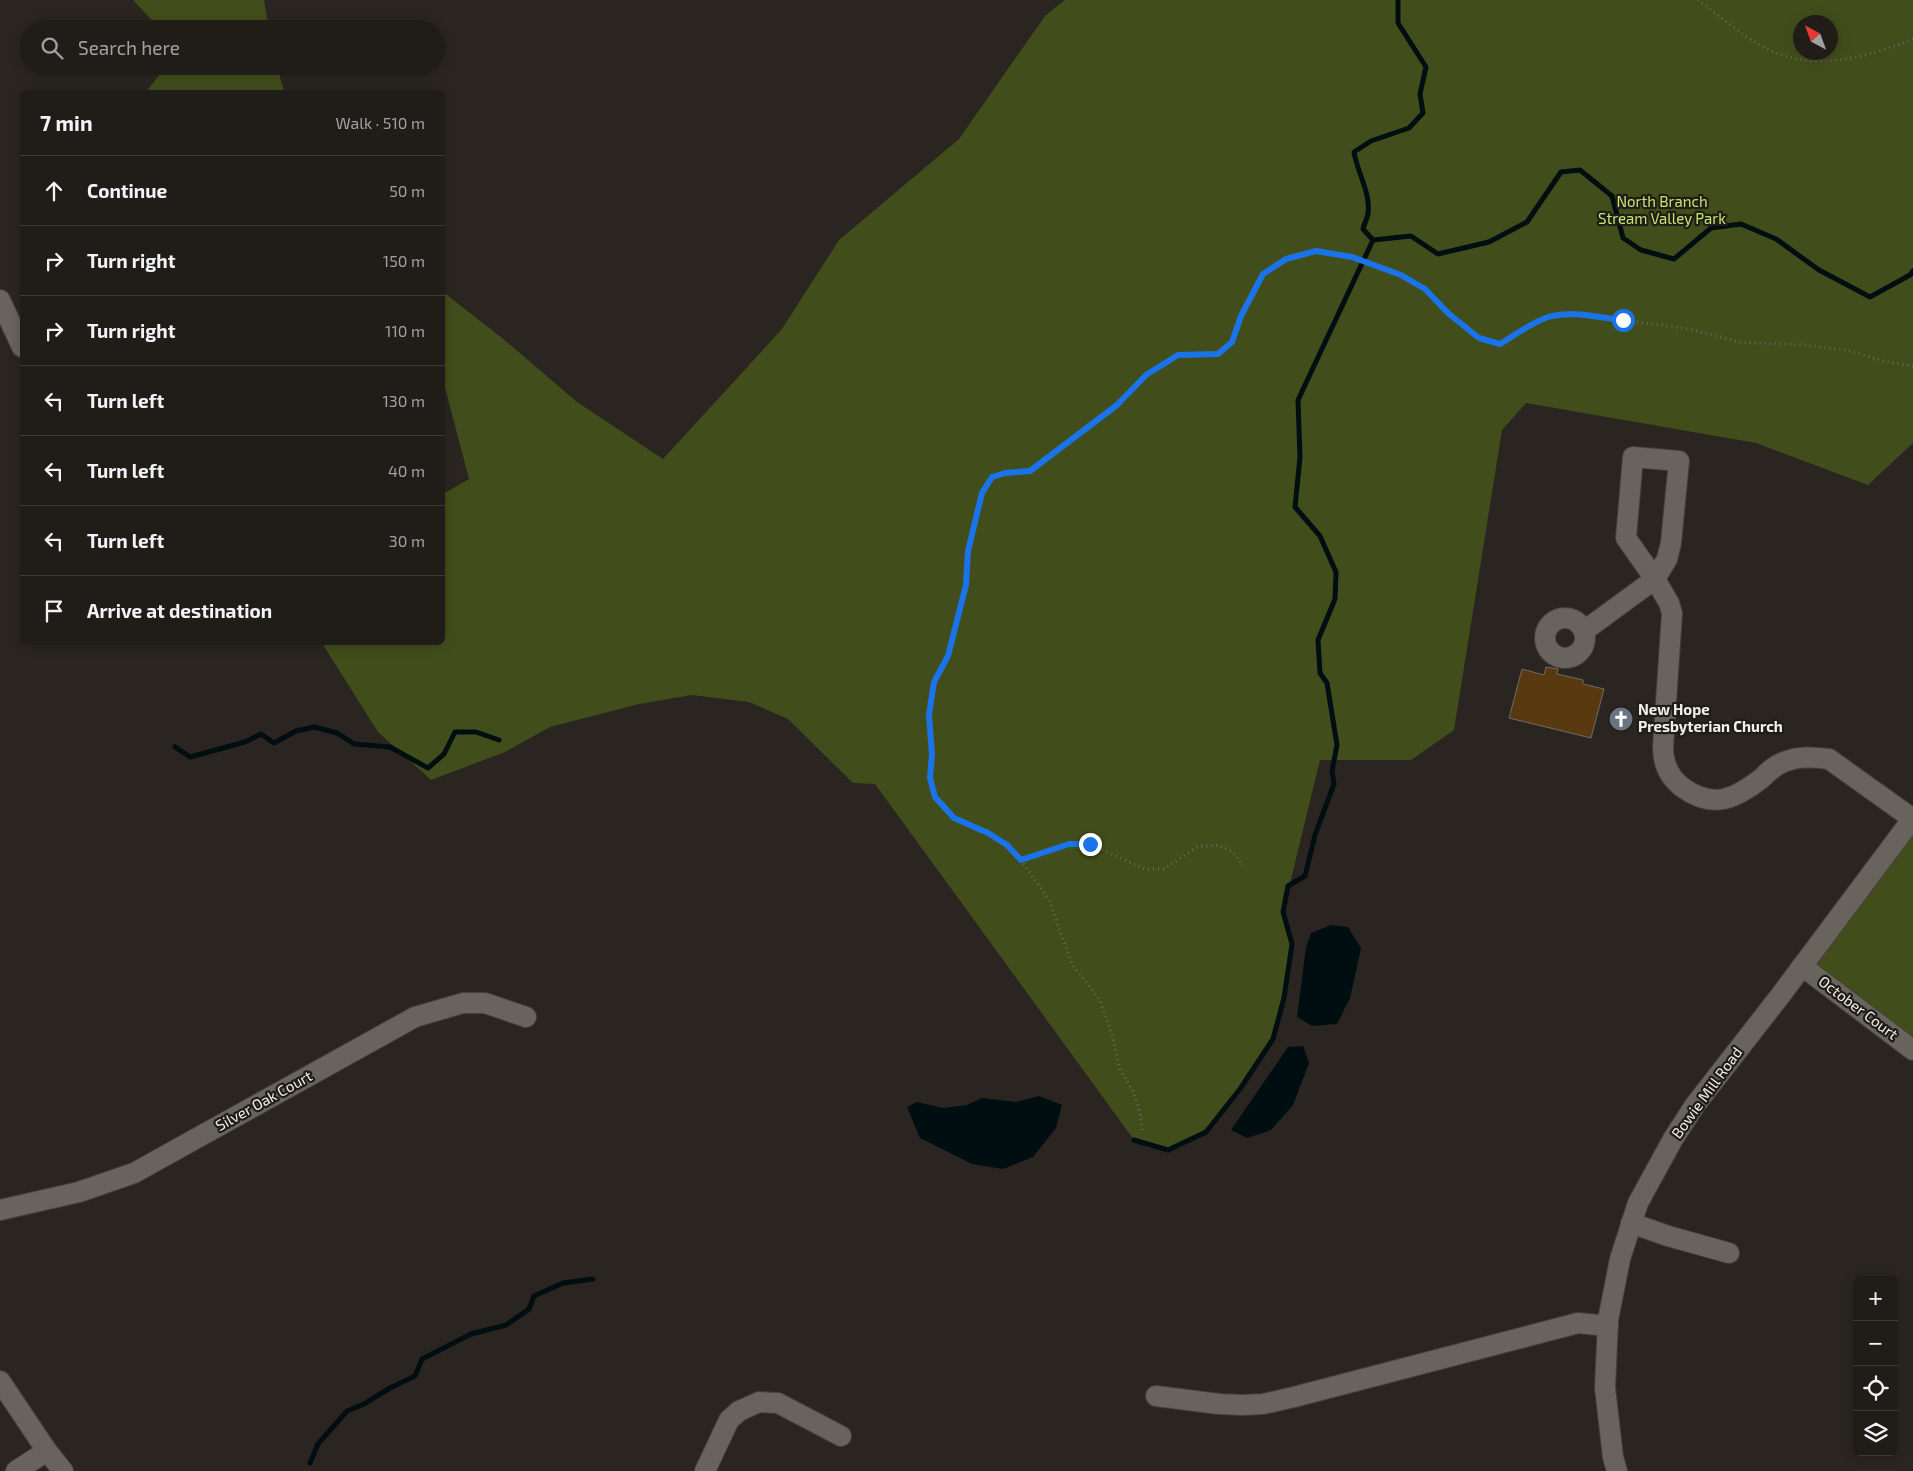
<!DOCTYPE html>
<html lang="en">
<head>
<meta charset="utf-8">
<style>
  body { margin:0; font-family:"Exo 2",sans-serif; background:#282521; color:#f1f3f6 }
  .controls { position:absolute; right:15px; bottom:15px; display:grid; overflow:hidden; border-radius:8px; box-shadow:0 2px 12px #0003 }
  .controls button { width:45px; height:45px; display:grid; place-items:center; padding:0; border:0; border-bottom:1px solid #3d3a37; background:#201c18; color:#f1f3f6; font:25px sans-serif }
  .compass { position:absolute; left:1793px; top:15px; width:45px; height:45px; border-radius:50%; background:#201c18; box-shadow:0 2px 12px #0003; rotate:319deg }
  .stop { position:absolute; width:15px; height:15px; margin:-11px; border:4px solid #1a73e8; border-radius:50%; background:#fff }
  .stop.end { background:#1a73e8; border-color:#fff; box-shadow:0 1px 5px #0008 }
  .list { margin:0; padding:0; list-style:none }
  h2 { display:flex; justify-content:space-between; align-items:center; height:65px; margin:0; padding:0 20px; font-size:21px }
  h2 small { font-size:16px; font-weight:400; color:#a2a1a2 }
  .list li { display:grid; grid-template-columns:32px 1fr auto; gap:15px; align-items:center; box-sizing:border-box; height:70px; padding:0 20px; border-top:1px solid #3d3a37 }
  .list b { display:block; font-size:19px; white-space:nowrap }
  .list em { font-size:16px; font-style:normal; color:#a2a1a2 }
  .icon { flex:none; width:28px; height:28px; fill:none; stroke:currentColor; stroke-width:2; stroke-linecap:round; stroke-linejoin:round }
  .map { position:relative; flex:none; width:1913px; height:1471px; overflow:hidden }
  .search { position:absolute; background:#201c18; box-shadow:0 2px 12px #0003; left:20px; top:20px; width:425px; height:55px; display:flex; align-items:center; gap:12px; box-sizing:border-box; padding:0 18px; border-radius:28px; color:#a2a1a2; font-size:19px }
  .panel { position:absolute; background:#201c18; box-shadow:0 2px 12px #0003; left:20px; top:90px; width:425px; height:555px; border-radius:8px }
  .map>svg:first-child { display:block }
  .green { fill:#414e1b; fill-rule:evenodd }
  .water { fill:#010e11 }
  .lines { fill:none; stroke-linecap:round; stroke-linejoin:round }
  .stream { stroke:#010e11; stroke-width:5 }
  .building { fill:#593910; stroke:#706b65 }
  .minor-casing { stroke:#44403c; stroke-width:22 }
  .path { stroke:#6b6762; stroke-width:3; stroke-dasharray:1 4; stroke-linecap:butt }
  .minor { stroke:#69635d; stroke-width:20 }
  .route { stroke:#1a73e8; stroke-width:6 }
  .labels { text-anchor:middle; stroke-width:4.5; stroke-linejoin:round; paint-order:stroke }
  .park-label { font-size:15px; fill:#c7e671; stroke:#201c17 }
  .poi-label { font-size:15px; font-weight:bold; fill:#f2efeb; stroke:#201c17; text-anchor:start }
  .street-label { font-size:15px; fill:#f2efeb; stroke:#201c17 }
</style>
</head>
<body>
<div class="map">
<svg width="1913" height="1471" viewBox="0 0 1913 1471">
  <rect width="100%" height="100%" fill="#2a2520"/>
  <g class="green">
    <path d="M133 0H264L269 29H160Z"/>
    <path d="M1065 0H1913V443L1868 485 1756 443 1526 403 1502 430 1454 730 1411 760H1320L1283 912 1292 944 1284 998 1273 1039 1240 1089 1206 1132 1168 1150 1134 1140 875 784 853 783 788 719 749 702 692 695 639 704 550 727 505 752 431 780 378 732 322 643 442 642 443 494 469 479 443 380V292L502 338 577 402 663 459 782 329 839 240 959 139 1045 16ZM1800 22H1830V52H1800Z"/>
    <path d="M166 66H277L284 92H146Z"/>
    <path d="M1913 818V1050L1802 966Z"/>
  </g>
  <g class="water">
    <path d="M1331 925 1348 927 1361 948 1350 998 1337 1024 1312 1026 1297 1017 1306 947 1311 933Z"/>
    <path d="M1303 1046 1309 1063 1293 1105 1271 1130 1247 1138 1231 1130 1288 1047Z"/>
    <path d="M1039 1096 1062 1105 1056 1128 1033 1157 1003 1169 972 1164 920 1138 907 1107 917 1102 943 1108 967 1105 982 1098 1016 1102Z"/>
  </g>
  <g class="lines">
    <g class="stream">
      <path d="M1398 0V23L1426 67 1420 94 1423 113 1409 128 1371 141 1354 152C1357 172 1371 193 1368 214 1367 219 1364 224 1363 229L1373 240 1411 236 1438 254 1489 242 1527 222 1561 172 1580 170 1612 196 1623 238 1641 250 1674 259 1711 228 1741 224 1776 239 1819 270 1870 297 1910 275 1913 271"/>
      <path d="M175 747 190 757 245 742 261 734 274 743 296 731 314 727 337 733 354 744 390 747 428 768 444 754 455 732H476L499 740"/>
      <path d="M1134 1140 1168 1150 1206 1132 1240 1089 1273 1039 1284 998 1292 944 1283 912 1288 886 1305 876 1315 835 1334 784 1332 771 1337 745 1327 683 1320 673 1318 640 1335 599 1336 572 1320 536 1295 507 1300 457 1298 400 1373 240"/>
      <path d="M310 1463 318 1444 347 1411 364 1404 390 1388 415 1376 422 1359 471 1334 506 1325 529 1309 534 1296 563 1283 593 1279"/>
    </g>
  </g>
  <path class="building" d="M1546 667 1558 669 1557 674 1583 680V684L1604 689 1591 738 1509 718 1522 669 1544 675Z"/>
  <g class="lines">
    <defs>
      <g id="minor">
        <path d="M0 300 22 347"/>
        <circle cx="1565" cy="638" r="20"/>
        <path d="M1584 631 1655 579 1667 559 1671 543 1679 461 1633 457 1626 538 1655 579 1669 603 1672 613 1663 747C1663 764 1669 777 1682 787 1713 810 1735 799 1762 778 1768 772 1775 765 1784 762 1799 756 1813 757 1829 759L1913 819"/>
        <path d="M1802 966 1913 1050"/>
        <path d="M0 1210 79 1192 134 1173 415 1017 463 1003H485L526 1017"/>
        <path d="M1631 1223 1668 1236 1729 1253"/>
        <path d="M0 1381 47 1451 63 1471"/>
        <path d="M1156 1396 1219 1404 1242 1405 1263 1404 1294 1397 1578 1323 1608 1326"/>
        <path d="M16 1471 47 1451"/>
        <path d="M705 1471 729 1420 739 1411 759 1402 778 1403 841 1436"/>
        <path d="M1617 1471 1613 1457 1605 1388 1608 1320 1620 1259 1638 1203 1673 1139 1695 1105 1780 996 1913 818"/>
      </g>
    </defs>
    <use href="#minor" class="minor-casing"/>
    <g class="path">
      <path d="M1698 0C1723 18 1753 46 1782 55 1825 70 1872 55 1913 39"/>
      <path d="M1021 860 1069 844H1090L1145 869H1164L1197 847 1218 845 1233 852 1243 866"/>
      <path d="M1142 1130 1140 1113 1133 1091 1120 1070 1112 1034 1100 1000 1072 964 1049 900 1021 860 1007 845 988 833 954 818 935 797 930 777 932 755 929 715 934 682 948 656 966 585 968 551 982 493 992 477 1005 473 1030 471 1117 405 1146 375 1178 355 1218 354 1232 342 1241 316 1263 274 1287 259 1316 251 1352 257 1401 275 1425 289 1449 314 1479 338 1500 344 1522 330 1550 317 1572 315 1623 320 1688 329 1740 342 1804 345 1846 350 1887 362 1913 366"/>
    </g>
    <use href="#minor" class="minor"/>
  </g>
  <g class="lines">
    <path class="route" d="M1090 844H1069L1021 860 1007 845 988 833 954 818 935 797 930 778 932 755 929 715 934 682 948 656 966 585 968 551 982 493 992 477 1005 473 1030 471 1117 405 1146 375 1178 355 1218 354 1232 342 1241 316 1263 274 1286 259 1316 251 1352 257 1401 275 1425 289 1449 314 1479 338 1500 344C1515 335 1531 323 1548 317 1571 310 1600 318 1623 320"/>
  </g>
  <defs>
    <symbol id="church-disc" viewBox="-11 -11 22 22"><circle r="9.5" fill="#6b7280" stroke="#201c17"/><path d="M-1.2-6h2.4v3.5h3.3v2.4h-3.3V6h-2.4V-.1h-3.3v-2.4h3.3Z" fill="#fff"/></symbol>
  </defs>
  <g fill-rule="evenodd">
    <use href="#church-disc" x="1607" y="705" width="28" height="28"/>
  </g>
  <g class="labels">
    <g class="park-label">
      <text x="1662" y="207">North Branch<tspan x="1662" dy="17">Stream Valley Park</tspan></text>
    </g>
    <g class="poi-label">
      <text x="1638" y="715">New Hope<tspan x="1638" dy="17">Presbyterian Church</tspan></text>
    </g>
    <g class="street-label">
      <text transform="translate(1858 1008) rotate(37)" y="5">October Court</text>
      <text transform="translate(1707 1093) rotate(-54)" y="5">Bowie Mill Road</text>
      <text transform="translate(264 1101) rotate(-29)" y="5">Silver Oak Court</text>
    </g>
  </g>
</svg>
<div class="controls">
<button>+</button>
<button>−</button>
<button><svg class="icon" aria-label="locate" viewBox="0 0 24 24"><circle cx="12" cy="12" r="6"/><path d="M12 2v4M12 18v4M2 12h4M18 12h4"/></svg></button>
<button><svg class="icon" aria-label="layers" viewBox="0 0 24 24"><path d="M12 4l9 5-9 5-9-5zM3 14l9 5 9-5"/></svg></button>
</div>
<svg class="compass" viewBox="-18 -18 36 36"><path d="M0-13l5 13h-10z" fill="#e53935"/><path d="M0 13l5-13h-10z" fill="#a2a1a2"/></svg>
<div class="stop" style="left:1623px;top:320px"></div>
<div class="stop end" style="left:1090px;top:844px"></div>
<div class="search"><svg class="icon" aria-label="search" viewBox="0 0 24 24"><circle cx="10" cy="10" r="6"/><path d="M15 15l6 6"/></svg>Search here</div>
<section class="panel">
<h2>7 min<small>Walk · 510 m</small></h2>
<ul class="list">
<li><svg class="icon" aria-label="ahead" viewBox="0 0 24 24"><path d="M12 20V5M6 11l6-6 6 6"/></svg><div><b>Continue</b></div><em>50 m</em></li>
<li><svg class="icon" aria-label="right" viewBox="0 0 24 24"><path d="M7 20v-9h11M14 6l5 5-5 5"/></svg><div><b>Turn right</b></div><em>150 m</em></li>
<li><svg class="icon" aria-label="right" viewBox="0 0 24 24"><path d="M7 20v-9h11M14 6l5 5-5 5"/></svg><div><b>Turn right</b></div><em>110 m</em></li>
<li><svg class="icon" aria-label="left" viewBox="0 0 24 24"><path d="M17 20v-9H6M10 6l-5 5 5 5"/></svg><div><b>Turn left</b></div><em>130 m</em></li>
<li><svg class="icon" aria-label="left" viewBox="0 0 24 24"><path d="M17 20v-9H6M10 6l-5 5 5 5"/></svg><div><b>Turn left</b></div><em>40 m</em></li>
<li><svg class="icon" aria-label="left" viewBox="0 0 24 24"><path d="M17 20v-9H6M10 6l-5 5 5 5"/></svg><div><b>Turn left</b></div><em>30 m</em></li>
<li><svg class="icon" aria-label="arrive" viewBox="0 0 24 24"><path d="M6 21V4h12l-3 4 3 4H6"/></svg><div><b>Arrive at destination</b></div></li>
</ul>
</section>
</div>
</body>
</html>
